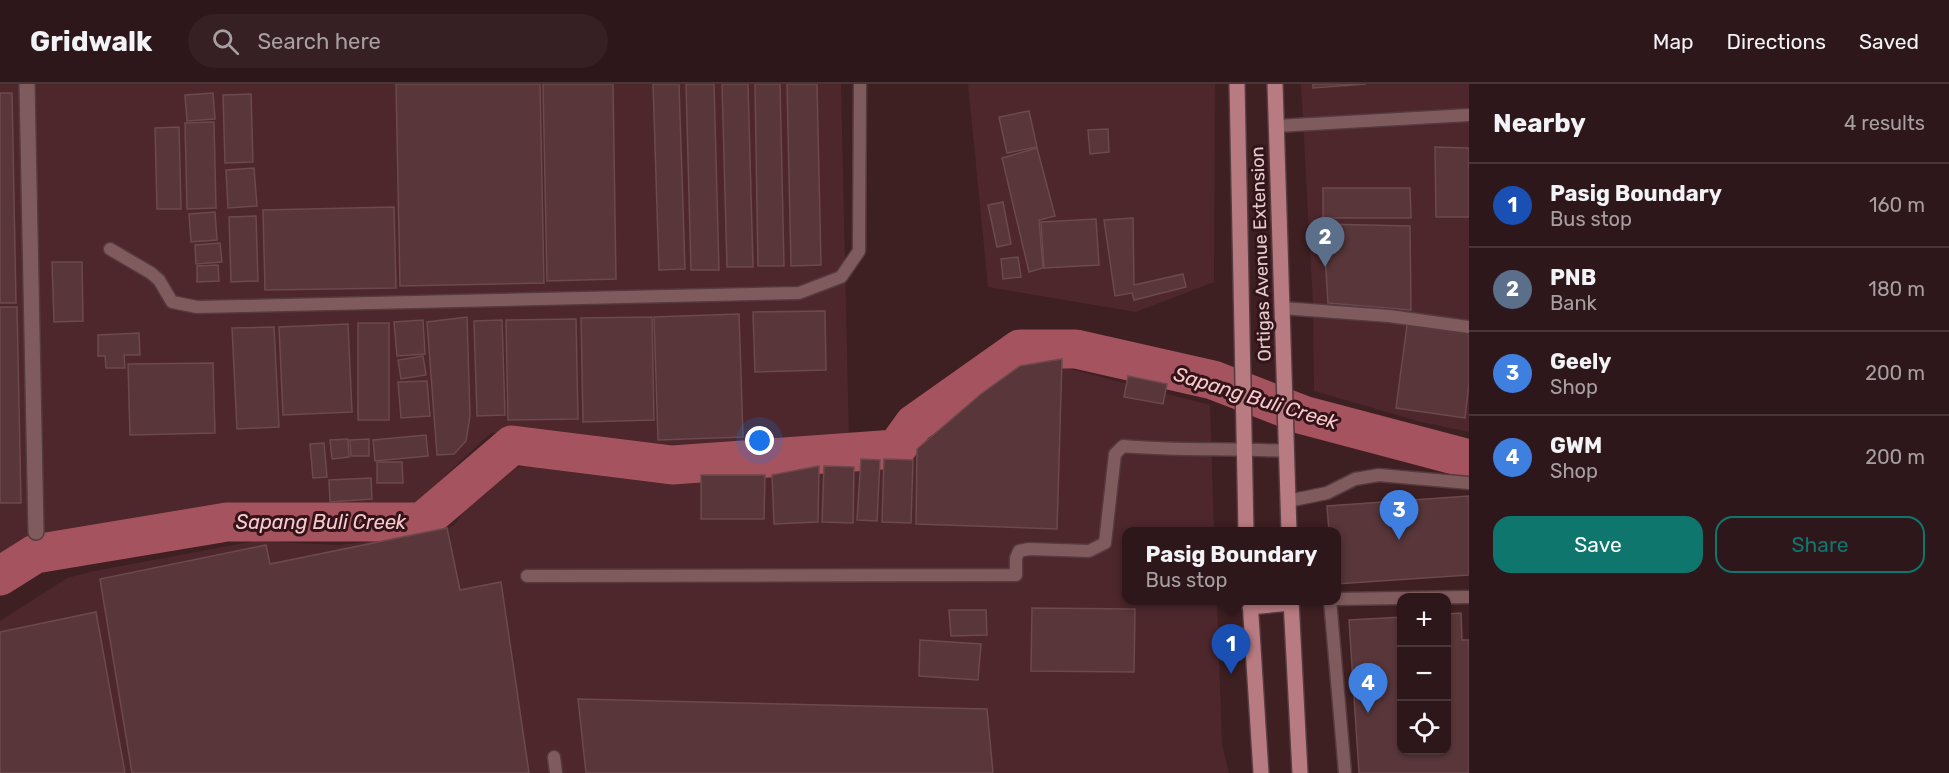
<!DOCTYPE html>
<html lang="en">
<head>
<meta charset="utf-8">
<style>
  body { margin:0; font-family:Rubik,sans-serif; background:#362023; color:#f1f3f6 }
  .controls { position:absolute; right:18px; bottom:18px; display:grid; overflow:hidden; border-radius:12px; box-shadow:0 2px 4px #0004 }
  .controls button { width:54px; height:54px; display:grid; place-items:center; padding:0; border:0; border-bottom:2px solid #493639; background:#2e171a; color:#f1f3f6; font:30px sans-serif }
  .you { position:absolute; left:760px; top:357px; width:21px; height:21px; margin:-15px; border:4px solid #fff; border-radius:50%; background:#1a73e8; box-shadow:0 0 0 9px #1a73e833 }
  .badge { display:grid; place-items:center; width:39px; height:39px; border-radius:50%; background:#0f766e; color:#fff; font-size:20px; font-weight:700 }
  .pin { position:absolute; translate:-50% -50px; filter:drop-shadow(0 2px 3px #0008) }
  .pin::after { content:''; position:absolute; top:32px; width:21px; height:18px; background:inherit; clip-path:polygon(0 0,100% 0,50% 100%) }
  .popup { position:absolute; left:1122px; top:443px; width:219px; height:78px; box-sizing:border-box; display:grid; place-content:center; border-radius:12px; background:#2e171a; filter:drop-shadow(0 2px 4px #0005); font-size:20px; white-space:nowrap; color:#a79fa2 }
  .popup b { font-size:22px; color:#f1f3f6 }
  .popup::after { content:''; position:absolute; left:50%; top:100%; margin-left:-12px; border:12px solid transparent; border-top-color:#2e171a }
  .list { margin:0; padding:0; list-style:none }
  h2 { display:flex; justify-content:space-between; align-items:center; height:78px; margin:0; padding:0 24px; font-size:26px }
  h2 small { font-size:20px; font-weight:400; color:#a79fa2 }
  .list li { display:grid; grid-template-columns:39px 1fr auto; gap:18px; align-items:center; box-sizing:border-box; height:84px; padding:0 24px; border-top:2px solid #493639 }
  .list b { display:block; font-size:22px; white-space:nowrap }
  .list p { margin:0; font-size:20px; white-space:nowrap; color:#a79fa2 }
  .list em { font-size:20px; font-style:normal; color:#a79fa2 }
  .actions { display:flex; gap:12px; padding:18px 24px }
  .actions a { flex:1; padding:14px 0; border:2px solid #0f766e; border-radius:18px; text-align:center; font-size:21px; color:#0f766e }
  .actions .main { background:#0f766e; color:#fff }
  .icon { flex:none; width:33px; height:33px; fill:none; stroke:currentColor; stroke-width:2; stroke-linecap:round; stroke-linejoin:round }
  .map { position:relative; flex:none; width:1469px; height:689px; overflow:hidden }
  header { display:flex; align-items:center; gap:36px; box-sizing:border-box; height:84px; padding:0 30px; background:#2e171a; border-bottom:2px solid #493639 }
  header strong { font-size:28px }
  nav { display:flex; gap:33px; margin-inline-start:auto; font-size:21px }
  .search { width:420px; height:54px; background:#362023; display:flex; align-items:center; gap:15px; box-sizing:border-box; padding:0 21px; border-radius:33px; color:#a79fa2; font-size:22px }
  main { display:flex }
  aside { flex:1; background:#2e171a }
  .map>svg:first-child { display:block }
  .built { fill:#4d272c }
  .lines { fill:none; stroke-linecap:round; stroke-linejoin:round }
  .river { stroke:#a5535e; stroke-width:39 }
  .building { fill:#583639; stroke:#6c494c; stroke-width:1.5 }
  .lane-casing { stroke:#553a3e; stroke-width:15 }
  .street-casing { stroke:#553a3e; stroke-width:18 }
  .primary-casing { stroke:#553a3e; stroke-width:18 }
  .lane { stroke:#805b5e; stroke-width:12 }
  .street { stroke:#805b5e; stroke-width:15 }
  .primary { stroke:#b87b81; stroke-width:15 }
  .labels { text-anchor:middle; stroke-width:6; stroke-linejoin:round; paint-order:stroke }
  .street-label { font-size:18px; fill:#e2cdce; stroke:#331519 }
  .water-label { font-size:20px; font-style:italic; fill:#fac9cd; stroke:#331519 }
</style>
</head>
<body>
<header>
<strong>Gridwalk</strong>
<div class="search"><svg class="icon" aria-label="search" viewBox="0 0 24 24"><circle cx="10" cy="10" r="6"/><path d="M15 15l6 6"/></svg>Search here</div>
<nav><a>Map</a><a>Directions</a><a>Saved</a></nav>
</header>
<main>
<div class="map">
<svg width="1469" height="689" viewBox="0 0 1469 689">
  <rect width="100%" height="100%" fill="#3e1f22"/>
  <g class="built">
    <path d="M0 0H841L849 357 665 361 491 349 405 429 212 433 30 455 0 475Z"/>
    <path d="M968 0H1215L1214 198 1136 228 988 203Z"/>
    <path d="M1301 0H1469V348L1421 338 1314 307 1313 220Z"/>
    <path d="M1047 279 1210 321 1214 447 1126 448V516L1217 517 1222 660 1229 689H0V537L67 494 94 487 255 457 337 461 436 451 454 441 495 384 555 381 660 385 906 377 928 361 964 322 1010 293Z"/>
  </g>
  <g class="lines">
    <path class="river" d="M0 492 35 470 227 438H422L512 361 672 381 896 365 914 340 1020 265H1076L1213 296 1303 331 1469 375"/>
  </g>
  <g class="building">
    <path d="M396 0H540L544 199 400 202Z"/>
    <path d="M543 0H613L616 195 547 197Z"/>
    <path d="M653 0H679L685 185 659 186Z"/>
    <path d="M686 0H714L719 186H691Z"/>
    <path d="M722 0H748L753 183H727Z"/>
    <path d="M755 0H780L784 182H758Z"/>
    <path d="M787 0H817L821 181 791 182Z"/>
    <path d="M1313 0H1366L1313 4Z"/>
    <path d="M0 9H12L16 219H0Z"/>
    <path d="M213 9 215 35 187 37 185 11Z"/>
    <path d="M251 10 253 78 225 79 223 11Z"/>
    <path d="M1029 27 1037 63 1007 69 999 33Z"/>
    <path d="M214 38 216 124 187 125 185 39Z"/>
    <path d="M179 43 181 125H157L155 44Z"/>
    <path d="M1108 45 1109 68 1090 70 1088 46Z"/>
    <path d="M1435 63 1469 64V133H1436Z"/>
    <path d="M1037 64 1055 132 1039 136 1043 184 1029 188 1002 74Z"/>
    <path d="M254 84 257 122 228 124 226 86Z"/>
    <path d="M1323 104H1410L1411 134H1323Z"/>
    <path d="M1003 118 1011 160 997 163 988 121Z"/>
    <path d="M394 123 396 204 265 206 263 126Z"/>
    <path d="M215 128 217 156 191 158 189 130Z"/>
    <path d="M256 132 258 197 231 198 229 133Z"/>
    <path d="M1133 134 1134 201 1183 190 1186 203 1134 216 1132 209 1115 212 1104 136Z"/>
    <path d="M1096 135 1099 181 1044 184 1041 138Z"/>
    <path d="M1323 140 1410 142 1411 226 1328 219Z"/>
    <path d="M220 159 222 178 196 180 195 161Z"/>
    <path d="M1018 173 1021 193 1003 195 1001 175Z"/>
    <path d="M52 178H82L83 237 54 238Z"/>
    <path d="M218 181 219 197 197 198V182Z"/>
    <path d="M0 223H17L21 419H0Z"/>
    <path d="M825 227 826 286 755 288 753 228Z"/>
    <path d="M739 230 743 353 658 356 654 233Z"/>
    <path d="M467 233 470 332 466 357 454 370 437 371 427 238Z"/>
    <path d="M652 233 654 336 583 338 581 234Z"/>
    <path d="M576 235 578 335 508 336 506 236Z"/>
    <path d="M423 236 425 270 397 272 394 238Z"/>
    <path d="M502 236 505 331 477 332 474 237Z"/>
    <rect x="358" y="239" width="31" height="97"/>
    <path d="M348 240 352 328 283 331 279 243Z"/>
    <path d="M1407 241 1469 250V299L1465 334 1396 324Z"/>
    <path d="M274 243 279 343 237 345 232 244Z"/>
    <path d="M139 249 140 271H124L125 284H106L105 272H98V251Z"/>
    <path d="M423 272 426 291 401 295 398 276Z"/>
    <path d="M1062 275 1057 445 916 440 917 365 981 310 1020 282Z"/>
    <path d="M213 279 215 349 130 351 128 280Z"/>
    <path d="M1128 292 1167 300 1163 320 1124 313Z"/>
    <path d="M427 297 430 332 401 334 398 298Z"/>
    <path d="M426 351 428 372 375 377 373 356Z"/>
    <path d="M348 355 349 373 332 375 330 356Z"/>
    <path d="M369 355V372H351L350 356Z"/>
    <path d="M324 359 327 393 313 394 310 360Z"/>
    <path d="M861 375 880 376 877 437 857 436Z"/>
    <path d="M884 375 913 376 911 439 882 438Z"/>
    <path d="M377 378H402L403 399H377Z"/>
    <path d="M819 382 818 438 774 440 772 391Z"/>
    <path d="M824 382 854 383 853 439 822 438Z"/>
    <path d="M701 391H765L764 435H701Z"/>
    <path d="M371 394 372 415 330 418 329 396Z"/>
    <path d="M1469 412V491L1336 500V448H1329L1327 422Z"/>
    <path d="M447 444 460 506 501 498 529 689H132L100 495 266 461 270 480Z"/>
    <path d="M1032 524 1135 525 1134 588 1031 587Z"/>
    <path d="M949 526H986L987 551 951 552Z"/>
    <path d="M96 528 125 689H0V548Z"/>
    <path d="M1461 529 1462 556H1469V689H1359L1349 536 1402 533V666H1446V530Z"/>
    <path d="M920 556 981 560 978 596 919 592Z"/>
    <path d="M578 615 987 625 993 689H586Z"/>
  </g>
  <g class="lines">
    <defs>
      <g id="lane">
        <path d="M1277 42 1469 31"/>
        <path d="M110 165 151 189 159 196 172 218 197 223 799 209 841 193 859 167 860 0"/>
        <path d="M1282 224 1389 232 1469 243"/>
        <path d="M1288 417 1327 409 1355 395 1379 391 1469 399"/>
        <path d="M527 492 1016 491V474L1019 467 1029 465 1089 467 1105 459 1115 370 1123 362C1177 367 1231 364 1286 367"/>
        <path d="M1402 514 1469 513"/>
        <path d="M1336 515 1402 514"/>
        <path d="M1330 516 1345 689"/>
        <path d="M554 673 556 689"/>
      </g>
      <path id="street" d="M27 0 36 448"/>
      <g id="primary">
        <path d="M1237 0 1246 448"/>
        <path d="M1275 0 1289 448"/>
        <path d="M1250 516 1261 689"/>
        <path d="M1291 516 1300 689"/>
        <path d="M1250 523 1291 519"/>
      </g>
    </defs>
    <use href="#lane" class="lane-casing"/>
    <use href="#street" class="street-casing"/>
    <use href="#primary" class="primary-casing"/>
    <use href="#lane" class="lane"/>
    <use href="#street" class="street"/>
    <use href="#primary" class="primary"/>
  </g>
  <g class="labels">
    <g class="street-label">
      <text transform="translate(1261 170) rotate(-92)" y="6">Ortigas Avenue Extension</text>
    </g>
    <g class="water-label">
      <text transform="translate(1256 314) rotate(17)" y="7">Sapang Buli Creek</text>
      <text x="321" y="445">Sapang Buli Creek</text>
    </g>
  </g>
</svg>
<div class="controls">
<button>+</button>
<button>−</button>
<button><svg class="icon" aria-label="locate" viewBox="0 0 24 24"><circle cx="12" cy="12" r="6"/><path d="M12 2v4M12 18v4M2 12h4M18 12h4"/></svg></button>
</div>
<div class="you"></div>
<div class="pin badge" style="left:1231px;top:590px;background:#1a4fb4">1</div>
<div class="popup"><b>Pasig Boundary</b>Bus stop</div>
<div class="pin badge" style="left:1325px;top:183px;background:#5c6f8a">2</div>
<div class="pin badge" style="left:1399px;top:456px;background:#3f7fe0">3</div>
<div class="pin badge" style="left:1368px;top:629px;background:#3f7fe0">4</div>
</div>
<aside>
<h2>Nearby<small>4 results</small></h2>
<ul class="list">
<li><span class="badge" style="background:#1a4fb4">1</span><div><b>Pasig Boundary</b><p>Bus stop</p></div><em>160 m</em></li>
<li><span class="badge" style="background:#5c6f8a">2</span><div><b>PNB</b><p>Bank</p></div><em>180 m</em></li>
<li><span class="badge" style="background:#3f7fe0">3</span><div><b>Geely</b><p>Shop</p></div><em>200 m</em></li>
<li><span class="badge" style="background:#3f7fe0">4</span><div><b>GWM</b><p>Shop</p></div><em>200 m</em></li>
</ul>
<div class="actions"><a class="main">Save</a><a>Share</a></div>
</aside>
</main>
</body>
</html>
